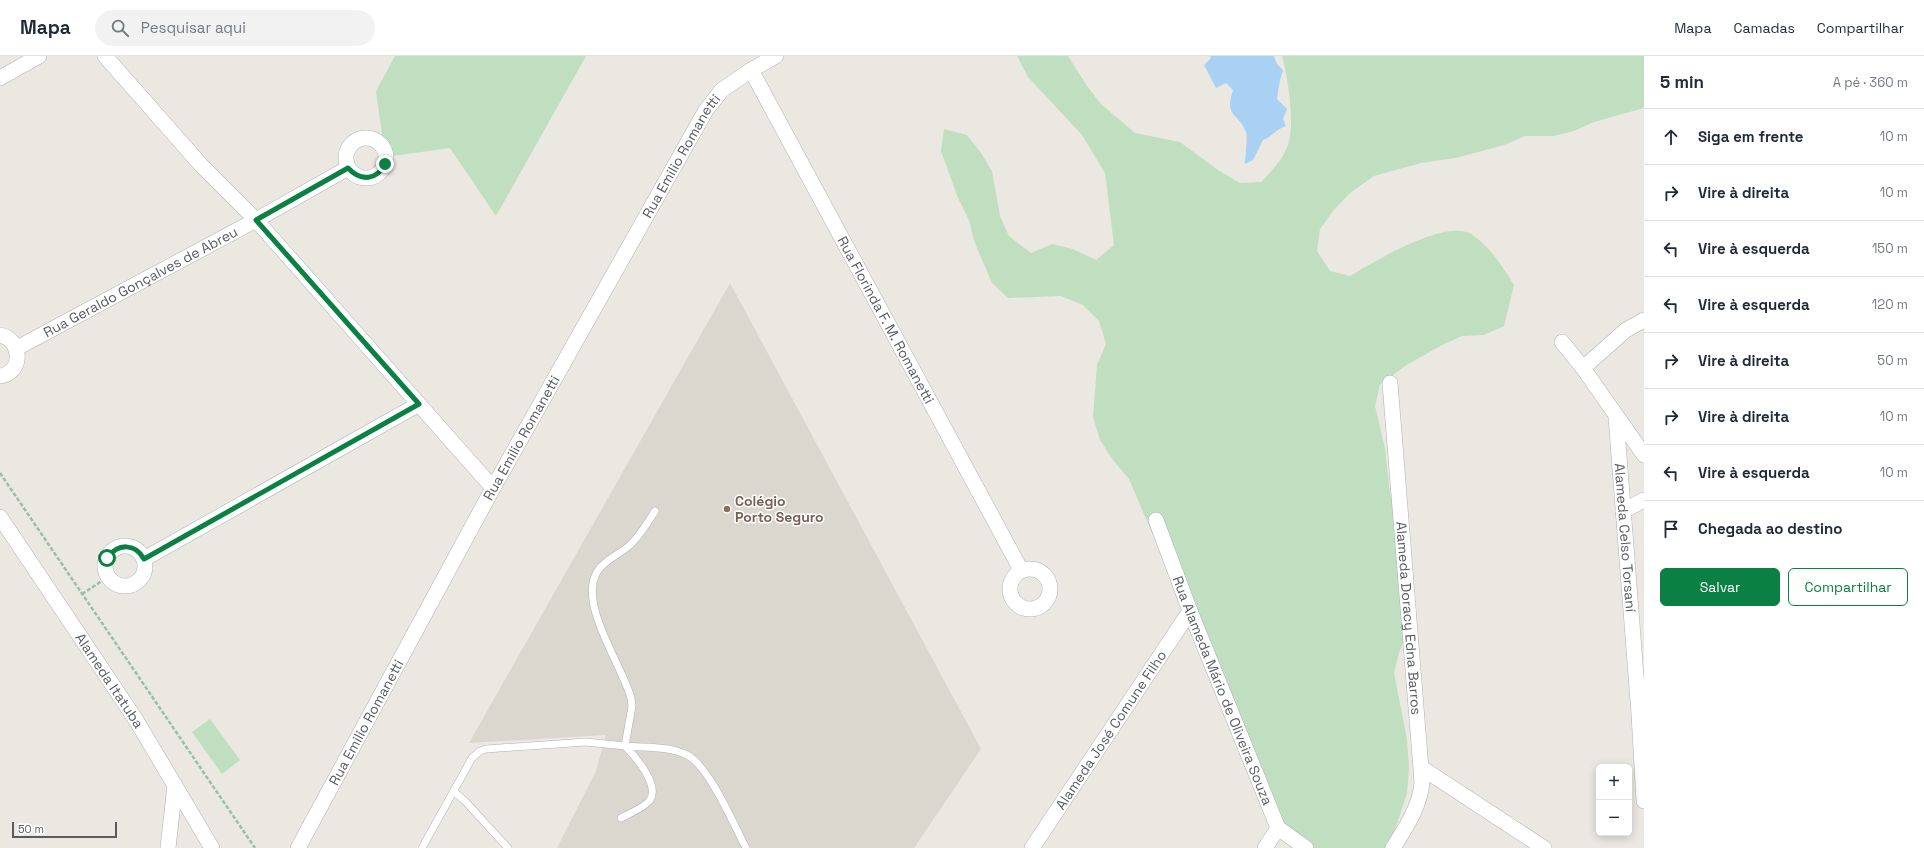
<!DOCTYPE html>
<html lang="pt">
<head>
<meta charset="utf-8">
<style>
  body { margin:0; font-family:"Space Grotesk",sans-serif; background:#f2f2f3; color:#1f2937 }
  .controls { position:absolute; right:12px; bottom:12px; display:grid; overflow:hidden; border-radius:6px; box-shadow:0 2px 10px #0003 }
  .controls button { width:36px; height:36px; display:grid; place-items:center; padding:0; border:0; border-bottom:1px solid #e0e1e3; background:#fff; color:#1f2937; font:20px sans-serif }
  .scale { position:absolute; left:12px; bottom:10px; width:105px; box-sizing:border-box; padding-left:4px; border:2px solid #595c5f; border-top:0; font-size:11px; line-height:14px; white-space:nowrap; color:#595c5f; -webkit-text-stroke:3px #fff; paint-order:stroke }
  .stop { position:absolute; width:12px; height:12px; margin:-9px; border:3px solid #0b8043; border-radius:50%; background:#fff }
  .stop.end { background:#0b8043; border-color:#fff; box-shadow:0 1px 4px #0008 }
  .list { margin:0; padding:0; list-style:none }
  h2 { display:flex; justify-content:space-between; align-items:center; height:52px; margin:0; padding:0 16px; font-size:17px }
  h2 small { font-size:13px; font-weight:400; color:#747a83 }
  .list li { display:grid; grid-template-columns:26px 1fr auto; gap:12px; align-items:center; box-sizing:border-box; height:56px; padding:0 16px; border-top:1px solid #e0e1e3 }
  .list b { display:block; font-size:15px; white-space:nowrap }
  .list em { font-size:13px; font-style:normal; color:#747a83 }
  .actions { display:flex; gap:8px; padding:12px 16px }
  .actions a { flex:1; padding:9px 0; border:1px solid #0b8043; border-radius:6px; text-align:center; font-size:14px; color:#0b8043 }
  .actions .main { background:#0b8043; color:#fff }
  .icon { flex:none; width:22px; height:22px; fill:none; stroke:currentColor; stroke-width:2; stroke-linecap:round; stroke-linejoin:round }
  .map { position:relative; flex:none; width:1644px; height:792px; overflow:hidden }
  header { display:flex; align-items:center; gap:24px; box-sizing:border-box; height:56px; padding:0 20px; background:#fff; border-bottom:1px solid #e0e1e3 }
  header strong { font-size:19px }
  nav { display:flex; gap:22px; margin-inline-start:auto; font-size:14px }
  .search { width:280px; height:36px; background:#f2f2f3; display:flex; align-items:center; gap:10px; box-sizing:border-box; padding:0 14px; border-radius:22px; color:#747a83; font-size:15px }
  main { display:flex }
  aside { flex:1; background:#fff }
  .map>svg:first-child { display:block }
  .education { fill:#dad7cf }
  .green { fill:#c0dfc0 }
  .water { fill:#a8d1f3 }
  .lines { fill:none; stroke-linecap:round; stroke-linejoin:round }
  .lane-casing { stroke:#aeb1b4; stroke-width:8 }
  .street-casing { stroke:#aeb1b4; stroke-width:16 }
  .path { stroke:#9abfa5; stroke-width:2.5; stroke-dasharray:4 2; stroke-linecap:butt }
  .lane { stroke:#fff; stroke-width:7 }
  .street { stroke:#fff; stroke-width:15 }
  .route { stroke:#0b8043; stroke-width:5 }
  .education-dot { fill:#8d6e63; stroke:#fff; stroke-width:1.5 }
  .labels { text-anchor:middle; stroke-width:3; stroke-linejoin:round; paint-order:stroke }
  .street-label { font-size:14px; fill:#595c5f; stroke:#fff }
  .education-label { font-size:14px; font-weight:bold; fill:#785e54; stroke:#fff; text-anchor:start }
</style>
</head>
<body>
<header>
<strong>Mapa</strong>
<div class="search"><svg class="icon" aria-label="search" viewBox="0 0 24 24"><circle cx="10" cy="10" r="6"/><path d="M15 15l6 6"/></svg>Pesquisar aqui</div>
<nav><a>Mapa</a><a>Camadas</a><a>Compartilhar</a></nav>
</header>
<main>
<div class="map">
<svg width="1644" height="792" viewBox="0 0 1644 792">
  <rect width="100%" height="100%" fill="#eae8e1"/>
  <path class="education" d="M730 227 981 693 914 792H557L596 715 606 679 469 687Z"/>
  <g class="green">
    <path d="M395 0H586L496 160 450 92 385 101 376 35Z"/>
    <path d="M1017 0H1068L1087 30 1101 48 1135 77 1180 86 1218 114 1240 127 1261 126C1272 115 1281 105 1287 92 1296 71 1288 21 1282 0H1644V52L1594 66 1574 75 1553 80H1525L1504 89 1456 102 1421 107 1374 120 1350 137 1333 155 1320 173 1317 195 1330 215 1350 220C1374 206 1444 163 1471 178 1490 190 1502 210 1514 229L1504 270 1484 279 1462 280 1442 289 1405 310 1380 329 1375 350 1385 392 1390 437 1395 458 1408 575 1399 597 1394 617 1407 683 1409 712 1407 738 1392 782 1385 792H1301L1275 757 1240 683 1129 423 1113 404 1100 384 1093 361 1097 309 1106 288 1099 265 1083 249 1061 240 1008 242 992 227 974 185 969 164 958 142 941 95 944 73 967 79 981 97 992 115 1000 160 1009 180 1031 197 1052 188 1073 193 1096 204 1114 189 1105 117 1082 79 1028 21Z"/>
    <path d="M210 663 240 704 222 718 192 676Z"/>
  </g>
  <path class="water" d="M1210 0H1274L1277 8 1283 14 1280 24 1277 43 1287 53 1283 63 1286 70C1276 73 1272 81 1263 84L1253 104 1245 108C1245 101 1248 81 1246 76 1238 56 1224 62 1233 34L1226 27 1216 32 1204 9 1211 2Z"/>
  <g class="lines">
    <defs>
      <g id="lane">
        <path d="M655 455C648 466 640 480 630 489 620 498 604 504 597 516 578 548 622 609 631 642L632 650 625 690C645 692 669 690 687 699 709 710 734 769 746 792"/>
        <path d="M454 736 465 745 508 792"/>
        <path d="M422 792 472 702 480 695 486 693 586 686 625 690C635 700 660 729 650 744 644 752 630 757 621 762"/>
      </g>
      <g id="street">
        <path d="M105 0 201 109 256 164 493 432"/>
        <path id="s1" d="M751 14 1021 514"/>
        <path d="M0 22 39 0"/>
        <circle cx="366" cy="102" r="20"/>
        <path d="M0 279C22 283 24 317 0 320"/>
        <path d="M1562 286 1583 312 1644 399"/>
        <path id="s2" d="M17 292 256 164 348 112"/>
        <path d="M1583 312 1626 274 1644 264"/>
        <path id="s3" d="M1390 327 1422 726C1420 751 1406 771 1393 792"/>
        <path id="s4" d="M1616 361 1639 658 1644 745"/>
        <path d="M1623 455 1644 444"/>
        <path id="s5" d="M0 461 136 664 212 792"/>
        <path id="s6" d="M1156 464 1190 555 1278 772 1306 792"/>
        <circle cx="125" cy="510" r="20"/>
        <path d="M144 503 419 348"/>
        <circle cx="1030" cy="533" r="20"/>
        <path d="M1422 712 1544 792"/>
        <path d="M168 792 175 729"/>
        <path id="s7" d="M298 792 493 432 706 54 722 34 751 14 776 0"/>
        <path id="s8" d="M1032 792 1190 555"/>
        <path d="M1265 792 1278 772"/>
      </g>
    </defs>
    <use href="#lane" class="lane-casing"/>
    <use href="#street" class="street-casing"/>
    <g class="path">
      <path d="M0 417 255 792"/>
      <path d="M82 538 108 521"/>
    </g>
    <use href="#lane" class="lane"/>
    <use href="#street" class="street"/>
  </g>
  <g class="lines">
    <path class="route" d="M107 502C118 487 135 487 144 503L419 348 256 164 348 112C361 126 377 124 385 108"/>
  </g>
  <circle class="education-dot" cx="727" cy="453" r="4"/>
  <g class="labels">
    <g class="street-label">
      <text dy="5" stroke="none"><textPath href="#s7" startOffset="791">Rua Emilio Romanetti</textPath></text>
      <text dy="5" stroke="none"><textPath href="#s2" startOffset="140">Rua Geraldo Gonçalves de Abreu</textPath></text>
      <text dy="5" stroke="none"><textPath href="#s1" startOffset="284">Rua Florinda F. M. Romanetti</textPath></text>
      <text dy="5" stroke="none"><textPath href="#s7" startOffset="467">Rua Emilio Romanetti</textPath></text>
      <text dy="5" stroke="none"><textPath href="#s4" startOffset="121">Alameda Celso Torsaní</textPath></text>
      <text dy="5" stroke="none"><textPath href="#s3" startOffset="236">Alameda Doracy Edna Barros</textPath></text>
      <text dy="5" stroke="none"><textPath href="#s5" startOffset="197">Alameda Itatuba</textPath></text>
      <text dy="5" stroke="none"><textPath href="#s6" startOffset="183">Rua Alameda Mário de Oliveira Souza</textPath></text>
      <text dy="5" stroke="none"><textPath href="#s7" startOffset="143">Rua Emilio Romanetti</textPath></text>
      <text dy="5" stroke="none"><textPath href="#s8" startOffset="142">Alameda José Comune Filho</textPath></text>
    </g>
    <g class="education-label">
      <text x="735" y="450">Colégio<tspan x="735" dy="16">Porto Seguro</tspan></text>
    </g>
  </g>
</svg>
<div class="controls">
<button>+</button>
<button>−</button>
</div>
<div class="scale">50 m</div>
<div class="stop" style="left:107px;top:502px"></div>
<div class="stop end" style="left:385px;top:108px"></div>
</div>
<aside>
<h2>5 min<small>A pé · 360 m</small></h2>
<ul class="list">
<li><svg class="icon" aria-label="ahead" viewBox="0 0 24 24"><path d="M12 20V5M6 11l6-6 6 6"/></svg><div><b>Siga em frente</b></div><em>10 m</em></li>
<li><svg class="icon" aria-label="right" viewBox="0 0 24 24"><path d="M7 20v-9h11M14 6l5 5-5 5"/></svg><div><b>Vire à direita</b></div><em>10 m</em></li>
<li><svg class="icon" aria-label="left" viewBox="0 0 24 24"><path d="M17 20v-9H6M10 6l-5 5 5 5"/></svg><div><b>Vire à esquerda</b></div><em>150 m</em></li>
<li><svg class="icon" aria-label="left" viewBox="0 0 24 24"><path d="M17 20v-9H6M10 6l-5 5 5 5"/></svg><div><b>Vire à esquerda</b></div><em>120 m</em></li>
<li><svg class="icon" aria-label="right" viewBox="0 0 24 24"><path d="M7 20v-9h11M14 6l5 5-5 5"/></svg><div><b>Vire à direita</b></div><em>50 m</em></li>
<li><svg class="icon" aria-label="right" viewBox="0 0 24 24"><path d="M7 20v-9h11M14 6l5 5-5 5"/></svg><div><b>Vire à direita</b></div><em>10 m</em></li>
<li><svg class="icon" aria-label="left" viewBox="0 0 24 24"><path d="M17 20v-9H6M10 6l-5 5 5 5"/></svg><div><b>Vire à esquerda</b></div><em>10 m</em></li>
<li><svg class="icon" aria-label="arrive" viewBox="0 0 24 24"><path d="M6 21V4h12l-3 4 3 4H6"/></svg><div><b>Chegada ao destino</b></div></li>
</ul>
<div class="actions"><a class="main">Salvar</a><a>Compartilhar</a></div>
</aside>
</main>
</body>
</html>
